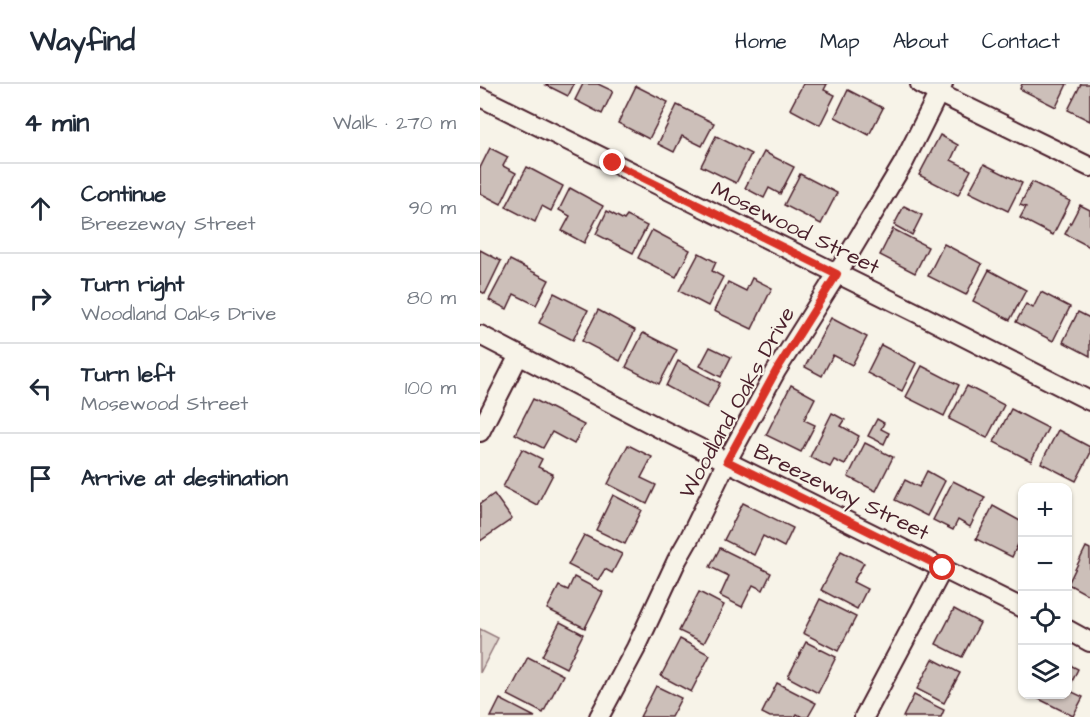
<!DOCTYPE html>
<html lang="en">
<head>
<meta charset="utf-8">
<style>
  body { margin:0; font-family:"Architects Daughter",sans-serif; background:#f2f2f3; color:#1f2937 }
  .controls { position:absolute; right:18px; bottom:18px; display:grid; overflow:hidden; border-radius:12px; box-shadow:0 2px 4px #0004 }
  .controls button { width:54px; height:54px; display:grid; place-items:center; padding:0; border:0; border-bottom:2px solid #e0e1e3; background:#fff; color:#1f2937; font:30px sans-serif }
  .stop { position:absolute; width:18px; height:18px; margin:-14px; border:4px solid #d93025; border-radius:50%; background:#fff }
  .stop.end { background:#d93025; border-color:#fff; box-shadow:0 2px 6px #0008 }
  .list { margin:0; padding:0; list-style:none }
  h2 { display:flex; justify-content:space-between; align-items:center; height:78px; margin:0; padding:0 24px; font-size:26px }
  h2 small { font-size:20px; font-weight:400; color:#747a83 }
  .list li { display:grid; grid-template-columns:39px 1fr auto; gap:18px; align-items:center; box-sizing:border-box; height:90px; padding:0 24px; border-top:2px solid #e0e1e3 }
  .list b { display:block; font-size:22px; white-space:nowrap }
  .list p { margin:0; font-size:20px; white-space:nowrap; color:#747a83 }
  .list em { font-size:20px; font-style:normal; color:#747a83 }
  .icon { flex:none; width:33px; height:33px; fill:none; stroke:currentColor; stroke-width:2; stroke-linecap:round; stroke-linejoin:round }
  .map { position:relative; flex:none; width:610px; height:633px; overflow:hidden }
  header { display:flex; align-items:center; gap:36px; box-sizing:border-box; height:84px; padding:0 30px; background:#fff; border-bottom:2px solid #e0e1e3 }
  header strong { font-size:28px }
  nav { display:flex; gap:33px; margin-inline-start:auto; font-size:21px }
  main { display:flex }
  aside { flex:1; background:#fff }
  .map>svg:first-child { display:block }
  .green { fill:#ded4cc; stroke:#947a7c; stroke-width:1.5 }
  .building { fill:#ccbfb9; stroke:#4a1f2b; stroke-width:1.5 }
  .lines { fill:none; stroke-linecap:round; stroke-linejoin:round }
  .street-casing { stroke:#4a1f2b; stroke-width:22 }
  .street { stroke:#f7f3e8; stroke-width:18 }
  .route { stroke:#d93025; stroke-width:8 }
  .labels { text-anchor:middle; stroke-width:4.5; stroke-linejoin:round; paint-order:stroke }
  .street-label { font-size:22px; fill:#4a1f2b; stroke:#f7f3e8 }
</style>
</head>
<body>
<header>
<strong>Wayfind</strong>
<nav><a>Home</a><a>Map</a><a>About</a><a>Contact</a></nav>
</header>
<main>
<aside>
<h2>4 min<small>Walk · 270 m</small></h2>
<ul class="list">
<li><svg class="icon" aria-label="ahead" viewBox="0 0 24 24"><path d="M12 20V5M6 11l6-6 6 6"/></svg><div><b>Continue</b><p>Breezeway Street</p></div><em>90 m</em></li>
<li><svg class="icon" aria-label="right" viewBox="0 0 24 24"><path d="M7 20v-9h11M14 6l5 5-5 5"/></svg><div><b>Turn right</b><p>Woodland Oaks Drive</p></div><em>80 m</em></li>
<li><svg class="icon" aria-label="left" viewBox="0 0 24 24"><path d="M17 20v-9H6M10 6l-5 5 5 5"/></svg><div><b>Turn left</b><p>Mosewood Street</p></div><em>100 m</em></li>
<li><svg class="icon" aria-label="arrive" viewBox="0 0 24 24"><path d="M6 21V4h12l-3 4 3 4H6"/></svg><div><b>Arrive at destination</b></div></li>
</ul>
</aside>
<div class="map">
<svg width="610" height="633" viewBox="0 0 610 633">
  <rect width="100%" height="100%" fill="#f7f3e8"/>
  <filter id="ink" filterUnits="userSpaceOnUse"><feTurbulence type="fractalNoise" baseFrequency=".0167" numOctaves="2"/><feDisplacementMap in="SourceGraphic" scale="12" xChannelSelector="R" yChannelSelector="G"/><feConvolveMatrix kernelMatrix="1 2 1 2 8 2 1 2 1" color-interpolation-filters="sRGB"/></filter>
  <g filter="url(#ink)">
    <path class="green" d="M0 545 18 554 0 589Z"/>
    <g class="building">
      <path d="M64 0H94L88 12Z"/>
      <path d="M103 0H118L133 7 122 30 95 16Z"/>
      <path d="M323 0H347L344 6 355 11 340 41 310 25Z"/>
      <path d="M542 0H587L576 23 540 5Z"/>
      <path d="M601 0H610V37L588 26Z"/>
      <path d="M156 2 188 18 169 55 138 39Z"/>
      <path d="M368 6 403 24 389 51 355 33Z"/>
      <path d="M197 21 234 39 222 62 202 52 194 68 178 60Z"/>
      <path d="M460 51 478 61 471 76 491 86 478 111 439 91Z"/>
      <path d="M236 52 271 70 256 99 221 82Z"/>
      <path d="M10 64 28 73 23 82 36 89 21 120 0 109V84Z"/>
      <path d="M284 68 314 83 300 110 289 104 284 114 265 104Z"/>
      <path d="M504 80 542 99 528 127 489 108Z"/>
      <path d="M47 83 83 102 71 127 62 122 55 138 26 123Z"/>
      <path d="M320 90 357 109 341 140 304 121Z"/>
      <path d="M552 98 590 117 573 151 540 134 546 123 540 121Z"/>
      <path d="M90 104 123 122 104 159 82 147 90 132 79 126Z"/>
      <path d="M600 121 610 126V163L585 150Z"/>
      <path d="M424 122 442 131 432 151 414 141Z"/>
      <path d="M127 127 144 136 147 132 167 142 153 169 116 150Z"/>
      <path d="M413 145 448 163 435 189 400 171Z"/>
      <path d="M172 146 210 166 196 193 158 174Z"/>
      <path d="M464 160 502 180 486 211 448 192Z"/>
      <path d="M0 166 21 177 5 210 0 207Z"/>
      <path d="M219 169 236 178 232 187 243 193 228 222 199 207Z"/>
      <path d="M30 176 69 196 56 221 34 210 27 225 9 216Z"/>
      <path d="M509 186 546 206 530 236 493 217Z"/>
      <path d="M272 194 292 204 272 245 234 227 248 198 266 207Z"/>
      <path d="M561 208 590 223 573 257 536 238 546 220 553 224Z"/>
      <path d="M74 209 108 226 93 256 59 239Z"/>
      <path d="M118 226 155 246 140 277 102 257Z"/>
      <path d="M598 228 610 234V272L583 258Z"/>
      <path d="M351 234 387 253 372 281 353 271 342 292 325 283Z"/>
      <path d="M163 249 197 266 179 300 146 283Z"/>
      <path d="M401 261 436 279 422 307 387 289Z"/>
      <path d="M230 263 251 273 241 293 220 282Z"/>
      <path d="M198 277 240 299 227 324 186 302Z"/>
      <path d="M442 282 479 301 464 332 426 313Z"/>
      <path d="M311 301 335 314 324 336 335 341 321 368 286 351Z"/>
      <path d="M487 302 524 321 507 354 469 335Z"/>
      <path d="M53 315 104 341 94 360 72 348 63 364 35 350Z"/>
      <path d="M531 325 568 344 551 377 514 358Z"/>
      <path d="M352 329 365 336 361 342 379 352 365 381 354 376 350 383 330 373Z"/>
      <path d="M397 335 404 339 401 345 409 349 404 360 388 352Z"/>
      <path d="M578 346 610 363V370L596 397 561 379Z"/>
      <path d="M385 359 413 373 396 407 368 393Z"/>
      <path d="M148 361 172 373 161 394 176 401 167 420 128 400Z"/>
      <path d="M42 365 62 375 58 383 73 390 57 421 23 403Z"/>
      <path d="M447 387 465 397 447 432 415 416 425 396 439 403Z"/>
      <path d="M473 397 505 413 490 443 478 436 473 446 453 436Z"/>
      <path d="M14 410 32 435 0 457V420Z"/>
      <path d="M133 411 162 426 145 460 116 446Z"/>
      <path d="M263 419 313 444 304 463 283 452 274 471 244 456Z"/>
      <path d="M513 422 542 438V452L532 473 496 455Z"/>
      <path d="M104 451 142 470 132 489 125 485 118 496 88 481Z"/>
      <path d="M606 463 610 465V512L588 500Z"/>
      <path d="M240 464 291 489 283 506 273 501 262 523 240 512 249 492 230 483Z"/>
      <path d="M361 467 384 479 373 498 387 505 377 525 341 506Z"/>
      <path d="M94 493 123 508 105 544 67 525 79 502 88 506Z"/>
      <path d="M219 508 244 521 224 559 199 547Z"/>
      <path d="M340 515 376 533 358 567 323 549Z"/>
      <path d="M474 525 500 539 482 573 456 560Z"/>
      <path d="M80 538 103 550 86 584 62 572Z"/>
      <path d="M200 555 230 571 211 608 181 592Z"/>
      <path d="M326 558 356 573 338 609 308 593Z"/>
      <path d="M48 573 83 591 63 629 28 611Z"/>
      <path d="M453 575 480 589 464 619 437 605Z"/>
      <path d="M588 580 598 585 588 606 603 613 593 632 551 611 588 610Z"/>
      <path d="M297 599 336 619 328 633H322L317 630 315 633H290L282 629Z"/>
      <path d="M176 602 201 614 191 633H160Z"/>
      <path d="M434 611 464 626 461 633H423Z"/>
      <path d="M20 615 55 633H11Z"/>
    </g>
    <g class="lines">
      <defs>
        <g id="street">
          <path d="M440 0 610 83"/>
          <path d="M0 13 439 230 610 317"/>
          <path d="M0 251 185 347 542 524"/>
          <path d="M0 348 39 271"/>
          <path d="M588 546 610 558"/>
          <path d="M119 633 156 564 197 476 209 455 247 377 296 287 357 190 424 78 463 0"/>
          <path d="M384 633 463 484"/>
        </g>
      </defs>
      <use href="#street" class="street-casing"/>
      <use href="#street" class="street"/>
    </g>
  </g>
  <g class="lines" filter="url(#ink)">
    <path class="route" d="M133 79 357 190 296 287 247 377 463 484"/>
  </g>
  <g class="labels">
    <g class="street-label">
      <text transform="translate(316 143) rotate(26)" y="8">Mosewood Street</text>
      <text transform="translate(256 318) rotate(-61)" y="8">Woodland Oaks Drive</text>
      <text transform="translate(362 407) rotate(26)" y="8">Breezeway Street</text>
    </g>
  </g>
</svg>
<div class="controls">
<button>+</button>
<button>−</button>
<button><svg class="icon" aria-label="locate" viewBox="0 0 24 24"><circle cx="12" cy="12" r="6"/><path d="M12 2v4M12 18v4M2 12h4M18 12h4"/></svg></button>
<button><svg class="icon" aria-label="layers" viewBox="0 0 24 24"><path d="M12 4l9 5-9 5-9-5zM3 14l9 5 9-5"/></svg></button>
</div>
<div class="stop" style="left:463px;top:484px"></div>
<div class="stop end" style="left:133px;top:79px"></div>
</div>
</main>
</body>
</html>
